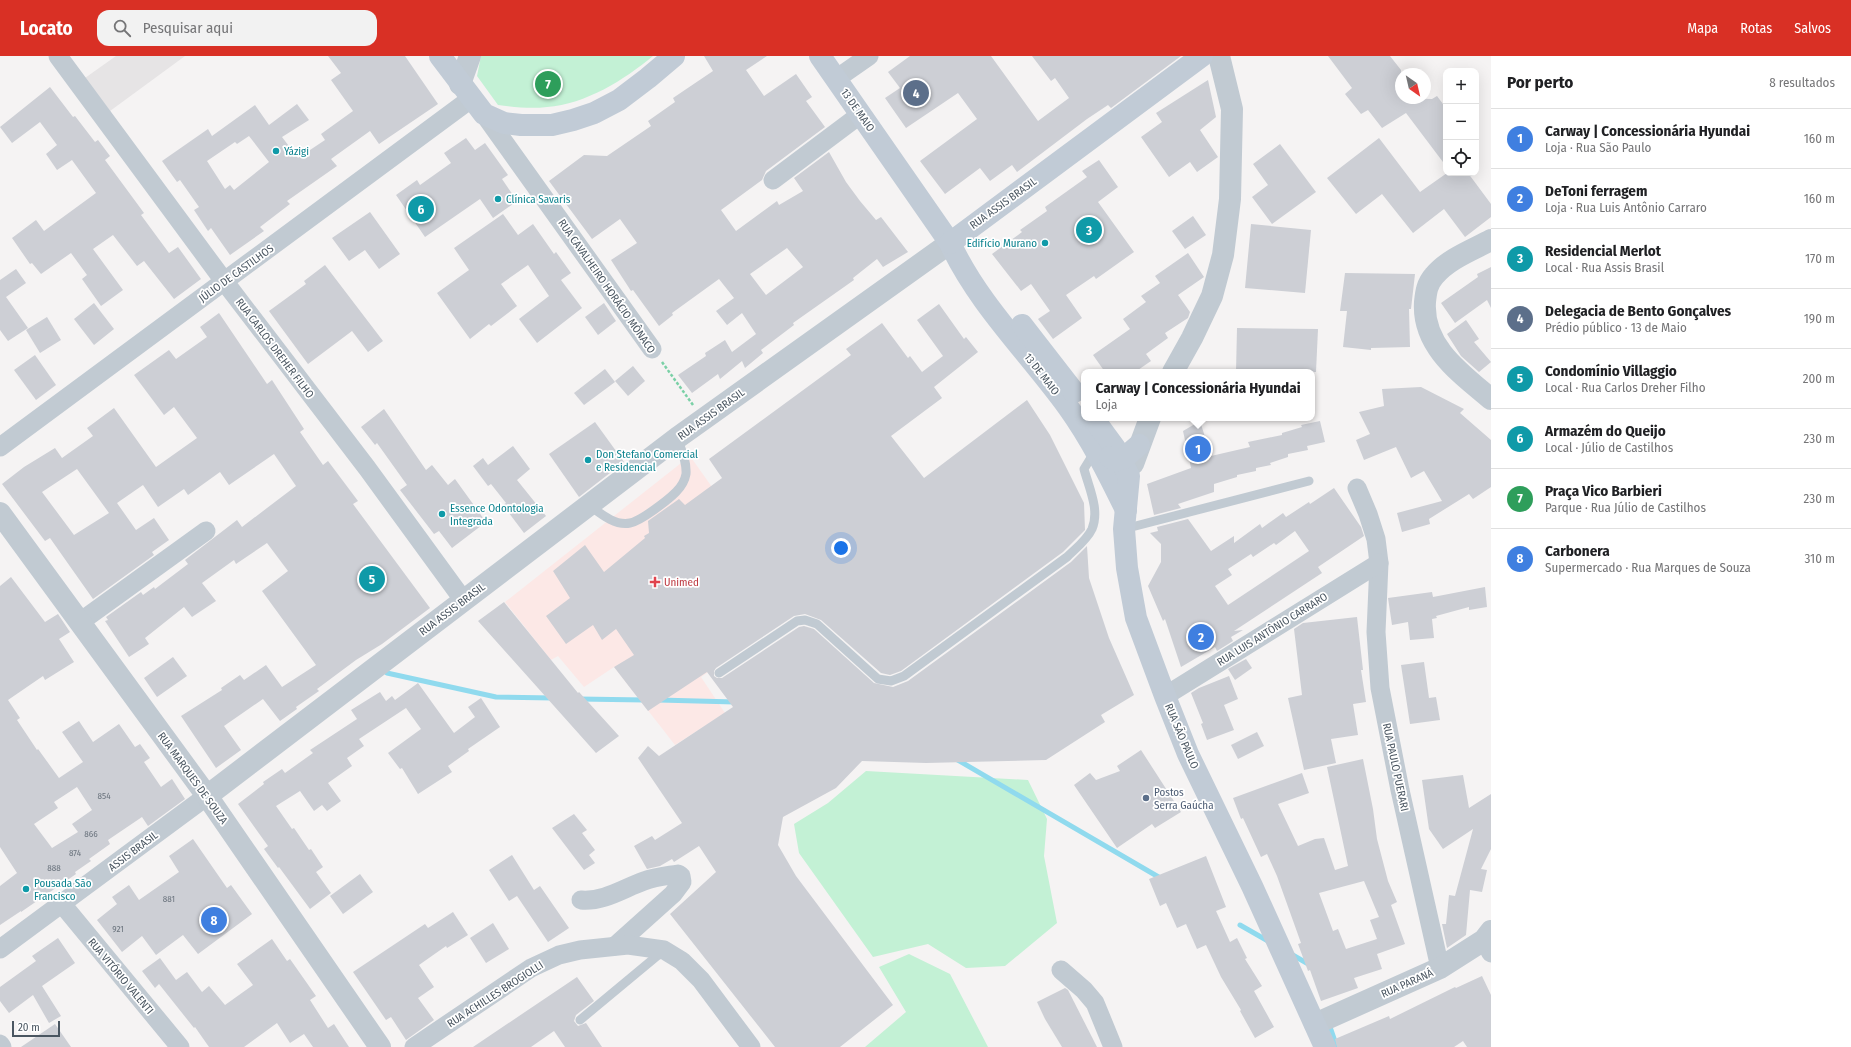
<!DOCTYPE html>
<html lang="pt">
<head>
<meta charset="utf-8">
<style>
  body { margin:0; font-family:"Fira Sans Condensed",sans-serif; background:#f2f2f2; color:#202124 }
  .controls { position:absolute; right:12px; top:12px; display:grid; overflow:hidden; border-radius:8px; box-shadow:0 4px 16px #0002 }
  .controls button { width:36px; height:36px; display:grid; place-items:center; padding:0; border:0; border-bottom:1px solid #e0e0e0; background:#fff; color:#202124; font:20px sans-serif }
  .compass { position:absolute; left:1395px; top:12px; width:36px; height:36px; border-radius:50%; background:#fff; box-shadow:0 4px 16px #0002; rotate:146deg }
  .scale { position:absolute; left:12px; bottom:10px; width:48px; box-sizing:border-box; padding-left:4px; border:2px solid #4a5661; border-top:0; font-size:11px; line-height:14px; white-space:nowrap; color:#4a5661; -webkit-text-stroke:3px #fff; paint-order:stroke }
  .you { position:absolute; left:841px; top:492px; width:14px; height:14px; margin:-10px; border:3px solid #fff; border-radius:50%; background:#1a73e8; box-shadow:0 0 0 6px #1a73e833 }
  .badge { display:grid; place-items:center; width:26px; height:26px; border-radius:50%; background:#d93025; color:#fff; font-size:13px; font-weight:700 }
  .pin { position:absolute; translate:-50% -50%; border:2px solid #fff; box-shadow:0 1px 4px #0006 }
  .popup { position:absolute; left:1081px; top:313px; width:234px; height:52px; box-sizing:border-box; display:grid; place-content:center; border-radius:8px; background:#fff; filter:drop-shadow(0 1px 3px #0005); font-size:13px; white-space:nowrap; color:#757577 }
  .popup b { font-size:15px; color:#202124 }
  .popup::after { content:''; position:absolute; left:50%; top:100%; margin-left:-8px; border:8px solid transparent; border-top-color:#fff }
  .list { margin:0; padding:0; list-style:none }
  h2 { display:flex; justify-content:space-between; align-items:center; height:52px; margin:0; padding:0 16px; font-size:17px }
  h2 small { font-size:13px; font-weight:400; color:#757577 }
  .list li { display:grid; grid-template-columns:26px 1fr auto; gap:12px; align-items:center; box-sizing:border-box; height:60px; padding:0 16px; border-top:1px solid #e0e0e0 }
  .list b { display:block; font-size:15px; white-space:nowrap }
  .list p { margin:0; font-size:13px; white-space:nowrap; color:#757577 }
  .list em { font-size:13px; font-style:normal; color:#757577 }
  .icon { flex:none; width:22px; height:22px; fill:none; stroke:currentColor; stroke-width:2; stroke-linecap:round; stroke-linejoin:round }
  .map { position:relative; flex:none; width:1491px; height:991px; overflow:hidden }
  header { display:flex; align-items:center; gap:24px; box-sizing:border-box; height:56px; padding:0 20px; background:#d93025; color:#fff }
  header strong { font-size:19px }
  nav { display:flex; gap:22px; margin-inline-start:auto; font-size:14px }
  .search { width:280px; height:36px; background:#f2f2f2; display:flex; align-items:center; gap:10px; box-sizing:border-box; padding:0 14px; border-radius:12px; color:#757577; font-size:15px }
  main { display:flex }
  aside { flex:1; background:#fff }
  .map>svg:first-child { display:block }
  .education { fill:#e6e4e5 }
  .medical { fill:#fce8e6 }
  .green { fill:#c3f1d5 }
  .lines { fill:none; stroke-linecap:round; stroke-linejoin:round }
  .stream { stroke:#90daee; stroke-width:5 }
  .building { fill:#cdcfd5; fill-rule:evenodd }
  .path { stroke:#7ad0a6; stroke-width:2.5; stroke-dasharray:3 2; stroke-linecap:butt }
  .service { stroke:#c1cad2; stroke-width:9 }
  .minor { stroke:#c1cad2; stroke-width:19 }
  .tertiary { stroke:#c1cad2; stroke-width:22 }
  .secondary { stroke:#c1cbd6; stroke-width:22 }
  .culture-dot { fill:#0f9aa8; stroke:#fff; stroke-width:1.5 }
  .health-dot { fill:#e0444e; stroke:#fff; stroke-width:1.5 }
  .service-dot { fill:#5c6f8a; stroke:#fff; stroke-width:1.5 }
  .labels { text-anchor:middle; stroke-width:3.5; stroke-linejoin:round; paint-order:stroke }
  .number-label { font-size:9px; fill:#6b747e }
  .street-label { font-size:11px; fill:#4a5661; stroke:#fff }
  .culture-label { font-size:11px; fill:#0d838f; stroke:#fff; text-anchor:start }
  .health-label { font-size:11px; fill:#be3a42; stroke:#fff; text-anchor:start }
  .service-label { font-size:11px; fill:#4e5e75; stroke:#fff; text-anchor:start }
</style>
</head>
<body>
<header>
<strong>Locato</strong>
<div class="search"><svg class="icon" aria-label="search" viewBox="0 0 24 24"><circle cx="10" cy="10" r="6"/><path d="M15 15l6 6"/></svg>Pesquisar aqui</div>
<nav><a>Mapa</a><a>Rotas</a><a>Salvos</a></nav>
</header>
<main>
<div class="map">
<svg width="1491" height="991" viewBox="0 0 1491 991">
  <rect width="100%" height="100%" fill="#f5f3f3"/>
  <path class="education" d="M116 0H185L110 55 85 22Z"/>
  <path class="medical" d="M690 400 799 554 701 621 725 657 675 689 614 611 584 631 558 600 551 604 505 546Z"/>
  <g class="green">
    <path d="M481 0H653C624 24 586 48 547 51 531 53 515 51 498 49L477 20Z"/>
    <path d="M866 715 1028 724 1047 763 1044 800 1057 867 1005 910 966 912 928 888 873 901 799 797 794 768 828 747Z"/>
    <path d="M909 898 950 918 988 991H865L906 956 879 911Z"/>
  </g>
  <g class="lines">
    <g class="stream">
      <path d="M387 617 496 641 553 642"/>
      <path d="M579 643 645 644"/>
      <path d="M659 644 735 646"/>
      <path d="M956 703 1162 823"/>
      <path d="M1240 869 1268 885"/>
      <path d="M1291 898 1310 909"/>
      <path d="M1329 968 1337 991"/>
    </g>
  </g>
  <g class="building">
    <path d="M328 0H405L438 48 379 88 370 75 331 103 337 110 287 145 290 148 260 171 264 175 230 199 211 172 208 175 194 154 199 151 180 124 177 126 162 105 208 73 212 80 255 49 269 69 297 48 309 64 282 81 298 102 325 84 321 78 353 55 331 24 341 17ZM249 80 269 106 234 134 230 129 225 133 207 105 235 86 237 88Z"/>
    <path d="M704 0H767L746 14 764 40 796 18 812 41 806 45 825 71 766 115 762 124 721 154 736 175 777 145 779 149 803 135 794 122 829 96 846 126 860 145 876 164 881 161 908 196 883 211 877 203 853 222 854 224 793 267 794 269 761 294 763 297 745 312 742 305 720 323 718 318 692 337 678 319 706 300 705 297 725 284 732 296 756 278 742 257 727 269 716 255 734 242 719 223 672 257 673 259 659 270 633 234 631 235 611 204 637 187 620 163 592 183 549 125 584 99 607 100 651 70 648 65 675 46 673 42 713 15ZM787 192 803 211 766 239 750 218Z"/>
    <path d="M910 0H991L1038 65 1069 42 1055 22 1051 25 1032 0H1181L1111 52 1108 49 1087 63 1017 116 1012 109 990 125 980 112 945 138 920 105 977 63 958 37 906 72 885 42 900 32 888 16Z"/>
    <path d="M1328 0H1390L1401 14V42L1432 43 1437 40 1446 52V110L1406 57 1382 72 1368 54 1361 58 1345 38 1352 32Z"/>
    <path d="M1208 24 1216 61 1200 74 1218 101 1197 116 1190 106 1169 121 1141 81 1162 66 1156 57Z"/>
    <path d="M50 31 73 61 75 60 95 86 98 84 110 100 105 104 144 157 141 159 169 197 178 191 201 223 174 243 144 205 137 210 113 179 93 193 123 234 101 250 82 223 87 219 71 197 41 218 32 207 30 208 12 182 36 164 44 175 96 137 72 104 57 114 46 98 57 89 40 66 12 87 0 71Z"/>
    <path d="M466 82 475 94 485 87 508 119 502 123 517 145 493 162 480 143 425 181 396 139 417 124 420 129 451 107 444 97Z"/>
    <path d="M1379 82 1420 136 1447 117H1468L1491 148V161L1465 181 1444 153 1413 177 1382 138 1356 158 1327 122Z"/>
    <path d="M1280 88 1316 136 1272 168 1252 141 1268 129 1253 108Z"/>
    <path d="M1099 104 1118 131 1098 146 1134 196 1096 223 1094 220 1066 239 1082 262 1053 283 1038 263 1050 255 1031 228 1021 235 992 198 1022 176 1020 174 1047 155 1045 151 1087 121 1082 115Z"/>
    <path d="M370 156 400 198 379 213 365 194 349 205 332 182Z"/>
    <path d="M503 158 518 179 533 168 554 198 556 196 571 217 561 224 582 252 537 287 519 263 549 240 528 209 501 228 517 250 491 270 489 268 470 283 437 237 469 214 454 192Z"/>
    <path d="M1193 160 1206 179 1185 193 1172 175Z"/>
    <path d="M1251 168 1311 174 1305 237 1245 232Z"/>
    <path d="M1188 197 1204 221 1178 239 1190 256 1188 262 1165 277 1168 282 1146 298 1151 305 1135 316H1105L1093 299 1130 273 1123 263 1146 246 1141 240 1160 227 1155 220Z"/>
    <path d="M325 209 383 285 368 296 352 275 308 308 269 255 306 228 304 225Z"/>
    <path d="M1491 211V252L1487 244 1455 267 1441 247 1478 221 1477 218Z"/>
    <path d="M16 213 26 227 6 241 28 272 8 285 0 274V224Z"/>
    <path d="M1345 217 1415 218 1411 253H1409L1410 291 1371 292V294L1343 291 1347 255H1340Z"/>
    <path d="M94 247 114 273 94 289 74 263Z"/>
    <path d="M604 247 616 265 598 279 585 261Z"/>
    <path d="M939 248 964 283 966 281 978 296 934 331 942 342 891 380 924 422 1027 344 1050 379 1084 447 1085 474 1063 496 901 615 890 619 881 617 821 564 805 558 794 560 716 612 714 615V620L717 622H722L799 571 804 570 814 573 874 627 893 631 908 625 1071 506 1087 490 1089 522 1109 582 1134 639 1101 659 1105 666 1046 704 926 707 862 705 836 732 783 761 778 789 796 820 893 949 840 991H775L670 858 716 816 699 790 674 806 672 803 660 810 647 813 634 790 652 780 655 784 682 767 638 702 648 690 659 700 733 651 707 616 648 655 614 611 634 599 616 573 602 584 593 569 566 588 546 560 570 542 553 515 585 489 604 516 645 482 644 480 649 477 648 465 679 443 685 449 722 422 709 403 851 299 846 293 882 267 908 302 910 300 922 316 943 300 917 264Z"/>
    <path d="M219 257 267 328 272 324 304 373 300 376 323 409 328 405 358 445 353 448 430 552 382 588 356 604 317 633 319 635 296 651 297 653 280 665 263 643 224 670 241 694 216 712 181 660 222 634 221 632 240 619 244 624 266 609 282 631 316 609 262 535 288 515 267 487 236 508 234 504 202 527 216 545 192 561 184 551 145 582 149 588 129 601 105 565 108 564 106 561 141 536 143 539 154 531 155 533 188 508 185 504 237 464 242 471 296 430 274 398 229 429 220 416 188 439 184 433 158 451 143 429 117 447 136 474 154 462 169 484 152 496 154 499 93 543 50 482 45 485 2 428 24 411 55 392 62 402 93 380 87 372 114 352 156 411 197 382 174 351 164 359 134 319 169 294 176 303 207 281 200 271ZM77 413 109 457 74 479 42 436Z"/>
    <path d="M47 261 61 284 40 297 26 274Z"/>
    <path d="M1466 264 1479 283 1474 286 1491 306 1479 316 1461 300 1447 278Z"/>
    <path d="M1237 272 1318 273 1316 316H1236Z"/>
    <path d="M35 299 56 329 36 344 14 314Z"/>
    <path d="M633 310 645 325 628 340 615 325Z"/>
    <path d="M605 313 615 326 584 349 574 337Z"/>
    <path d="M1421 331 1464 353 1460 357 1491 384V431L1473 443 1469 438 1429 463 1430 468 1402 476 1397 457 1442 445 1424 415 1411 422 1396 391 1364 404 1356 384 1370 378 1359 356 1384 350 1382 333Z"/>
    <path d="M384 353 426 414 432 409 448 429 455 423 486 466 452 492 439 475 434 478 400 434 407 429 377 387 375 389 361 371Z"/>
    <path d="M1200 365 1211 400 1250 391 1248 386 1282 379V377L1302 371 1301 369 1320 365 1325 386 1307 390 1308 394 1288 398V401L1270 407 1271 409 1256 412V415L1237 419V421L1214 428V436L1178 448 1181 452 1154 459 1147 428 1191 412 1183 375Z"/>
    <path d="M595 366 624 406 579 441 549 398Z"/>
    <path d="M513 390 530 413 517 424 546 460 524 477 503 449 506 447 491 428 488 430 473 410 483 402 488 409Z"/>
    <path d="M1334 432 1361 471 1364 480 1318 511 1322 517 1234 575 1243 574 1231 581 1233 585 1217 595 1215 591 1181 611 1165 563 1163 565 1148 530 1161 506V488L1150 477 1158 475 1157 471 1188 463 1211 495 1234 480V487L1260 468 1262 472 1283 457 1286 461 1309 446 1310 448ZM1295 475 1309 495 1228 549 1215 530 1232 519 1228 513 1251 498 1253 501 1274 487 1276 489Z"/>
    <path d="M11 521 45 566 58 558 70 576 59 583 74 606 45 624 43 620 8 644 20 662 17 664 37 694 38 693 59 722 83 706 62 676 79 665 93 686 119 668 135 691 140 688 150 702 144 706 161 731 172 723 185 743 148 770 142 761 108 784 110 788 89 803 91 805 75 816 76 818 21 856V855L0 869V830L17 817 0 791V530ZM77 731 92 754 72 768 78 776 52 792 34 768 58 752 54 746Z"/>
    <path d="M1485 531 1487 551 1469 554V551L1436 560 1437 562 1432 563 1434 582 1410 584 1408 566 1392 569 1388 542 1432 536 1433 541Z"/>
    <path d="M504 546 578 637 579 636 619 680 596 697 478 565Z"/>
    <path d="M1357 561 1363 614H1361L1366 646 1353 648 1358 679 1331 683 1336 707 1304 714 1288 642 1302 639 1294 573 1303 567Z"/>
    <path d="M173 601 187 620 157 641 144 622Z"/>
    <path d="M1246 603 1252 612 1235 624 1228 613Z"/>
    <path d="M1424 606 1429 642 1436 641 1440 664 1410 668 1401 609Z"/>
    <path d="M1229 620 1238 643 1224 649 1234 674 1207 684 1201 668 1203 667 1191 637 1199 632Z"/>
    <path d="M418 627 454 677 475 661 468 651 481 642 500 671 468 693 469 695 448 710 452 716 418 738 402 712 400 713 388 697 421 673 406 652 359 683 364 690 347 702 352 710 328 727 341 745 327 755 322 749 314 755 300 735 276 750 292 773 294 772 309 794 311 793 323 811 316 816 331 837 310 853 279 811 278 812 264 793 268 790 238 748 264 728 263 726 282 713 285 717 313 697 310 694 357 663 351 654 380 636 386 645 392 640 395 644Z"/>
    <path d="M1257 676 1264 690 1238 703 1231 689Z"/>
    <path d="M1141 694 1181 756 1155 772 1152 768 1117 792 1074 729 1090 717 1096 724 1120 715 1117 710Z"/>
    <path d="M1363 703 1373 753 1377 783 1388 825 1397 846 1391 849 1405 888 1377 898 1382 913 1354 922 1358 932 1321 945 1310 914 1308 915 1298 888 1301 887 1277 820 1267 798 1261 801 1243 762 1241 763 1233 742 1302 717 1309 737 1278 748 1298 790 1315 783 1324 782 1335 814 1348 810 1327 711ZM1364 825 1379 861 1370 864 1377 883 1346 893 1338 873 1333 875 1319 837Z"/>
    <path d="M1463 719 1469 752 1491 738V793L1481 813 1487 814 1482 836 1470 834 1466 879 1447 892 1442 868H1446L1449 839 1455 840 1473 773 1443 793 1429 773 1422 724Z"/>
    <path d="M574 758 587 774 582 777 595 794 589 799 595 807 584 814 552 772Z"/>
    <path d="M193 783 227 832 231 829 252 858 198 898 183 879 156 899 142 880 122 896 97 864 117 848 112 841 129 829 139 844 179 816 169 800Z"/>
    <path d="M512 799 534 834 540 830 569 872 548 886 517 840 509 845 489 814Z"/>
    <path d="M1206 800 1226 851 1216 855 1230 886 1237 882 1247 902 1245 903 1262 930 1254 935 1274 971 1255 982 1240 955 1241 954 1221 921 1206 889 1197 893 1186 868 1177 872 1166 847 1160 850 1149 823Z"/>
    <path d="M360 818 373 836 343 858 330 840Z"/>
    <path d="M453 856 468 879 447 892 446 890 419 909 434 931 418 942 434 964 406 984 391 961 386 964 353 916 425 868 428 872Z"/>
    <path d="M493 867 509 893 486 907 470 882Z"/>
    <path d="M58 882 75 907 42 930 61 960 49 967 33 939 9 957 0 945V931L36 905 32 900Z"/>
    <path d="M272 883 287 905 290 903 316 940 310 944 328 972 334 968 349 991H313L304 978 290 987 277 967 244 991H209L195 971 194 972 159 928 155 932 142 915 160 902 176 924 187 916 202 936 209 930 225 949 253 929 237 908Z"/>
    <path d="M1482 920 1491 939V991H1467L1463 985 1454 991H1337L1335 983 1389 960 1390 963 1455 931 1456 932Z"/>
    <path d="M577 921 594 945 576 959 574 965 578 970 586 967 602 991H565L554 975 531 991H473Z"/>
    <path d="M1065 932 1068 934 1097 991H1062L1045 963 1037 946Z"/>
    <path d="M55 968 71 991H21Z"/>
  </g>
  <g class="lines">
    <path class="path" d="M662 306 693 349"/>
    <g class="service">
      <path d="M589 449C601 458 615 470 630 467 641 465 668 444 676 436 681 431 685 424 686 418 687 405 681 393 677 382"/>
      <path d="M1124 473 1309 425"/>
      <path d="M719 617 797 565 805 564 817 568 878 623 891 625 904 620 1067 501C1075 493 1087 484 1092 473 1100 454 1089 432 1084 413L1095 395"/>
      <path d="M580 964 663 895"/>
    </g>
    <g class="minor">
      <path d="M58 0 224 225 367 412 464 545"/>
      <path d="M836 23 869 0"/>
      <path d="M484 58 652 293"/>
      <path d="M773 124 861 58"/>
      <path d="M0 391 472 42"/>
      <path d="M1357 432 1368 458 1376 483 1379 507 1376 576 1380 632 1400 734 1440 912"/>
      <path d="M80 566 206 475"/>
      <path d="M1165 640 1379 507"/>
      <path d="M581 844C604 846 624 832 644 825 655 821 666 820 678 818L681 820 682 826 673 838 615 890"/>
      <path d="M62 848 180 991"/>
      <path d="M1484 884 1491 897"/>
      <path d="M0 893 207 740"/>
      <path d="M1061 914 1084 934 1095 947 1113 991"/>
      <path d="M0 988 2 991"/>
      <path d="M414 991 531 912 559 899 580 894 628 889 664 894 682 905 701 924 751 991"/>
    </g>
    <g class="tertiary">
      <path d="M460 28 470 0"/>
      <path d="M1491 184C1472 194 1448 203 1434 220 1427 228 1426 236 1425 246 1422 290 1460 317 1491 343"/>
      <path d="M1173 316 1192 282 1212 240 1223 199 1230 143 1232 53 1219 0"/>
      <path d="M1133 408 1150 362"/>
      <path d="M0 457 207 740 380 991"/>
      <path d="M207 740 677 382 950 187"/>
      <path d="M1315 968 1440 912 1484 884 1491 875"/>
    </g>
    <g class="secondary">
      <path d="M440 0 484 58 504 67 521 69H552L573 64 594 57 619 44 648 22 674 0"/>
      <path d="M820 0 950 187C978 248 1029 297 1068 351 1091 383 1109 419 1126 454"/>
      <path d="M950 187 1202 0"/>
      <path d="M1022 269 1074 336"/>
      <path d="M1093 362 1115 392 1129 420 1124 473 1127 512 1136 562 1165 640 1188 698 1252 830 1325 991"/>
      <path d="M1110 401 1115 405 1124 402 1139 389"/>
    </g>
  </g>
  <g class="culture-dot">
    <circle cx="276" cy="95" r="4"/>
    <circle cx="498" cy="143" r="4"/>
    <circle cx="1045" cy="187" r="4"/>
    <circle cx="588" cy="404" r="4"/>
    <circle cx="442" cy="458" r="4"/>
    <circle cx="26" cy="833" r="4"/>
  </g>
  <path class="health-dot" d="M653 520h4v4h4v4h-4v4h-4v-4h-4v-4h4z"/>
  <circle class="service-dot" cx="1146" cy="742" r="4"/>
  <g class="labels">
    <g class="number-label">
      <text x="104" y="743">854</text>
      <text x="91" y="781">866</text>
      <text x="75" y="800">874</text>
      <text x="54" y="815">888</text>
      <text x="169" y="846">881</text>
      <text x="118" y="876">921</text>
    </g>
    <g class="street-label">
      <text transform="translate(858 54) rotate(55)" y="4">13 DE MAIO</text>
      <text transform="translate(1003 147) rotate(-36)" y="4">RUA ASSIS BRASIL</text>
      <text transform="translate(236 217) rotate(-36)" y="4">JÚLIO DE CASTILHOS</text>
      <text transform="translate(607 230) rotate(55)" y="4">RUA CAVALHEIRO HORÁCIO MÔNACO</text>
      <text transform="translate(275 292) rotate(53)" y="4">RUA CARLOS DREHER FILHO</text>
      <text transform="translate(1042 318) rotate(52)" y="4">13 DE MAIO</text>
      <text transform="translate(711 358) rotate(-36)" y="4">RUA ASSIS BRASIL</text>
      <text transform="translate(452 553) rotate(-37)" y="4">RUA ASSIS BRASIL</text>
      <text transform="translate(1272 573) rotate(-32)" y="4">RUA LUIS ANTÔNIO CARRARO</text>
      <text transform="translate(1182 680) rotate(67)" y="4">RUA SÃO PAULO</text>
      <text transform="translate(1396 711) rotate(78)" y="4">RUA PAULO PUERARI</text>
      <text transform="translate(193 722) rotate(54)" y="4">RUA MARQUES DE SOUZA</text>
      <text transform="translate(133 795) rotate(-37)" y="4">ASSIS BRASIL</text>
      <text transform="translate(121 920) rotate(50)" y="4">RUA VITÓRIO VALENTI</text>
      <text transform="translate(1407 927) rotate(-24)" y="4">RUA PARANÁ</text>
      <text transform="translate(495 938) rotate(-33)" y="4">RUA ACHILLES BROGIOLLI</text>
    </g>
    <g class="culture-label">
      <text x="284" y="99">Yázigi</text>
      <text x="506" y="147">Clínica Savaris</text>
      <text x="1037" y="191" text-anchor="end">Edifício Murano</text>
      <text x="596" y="402">Don Stefano Comercial<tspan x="596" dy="13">e Residencial</tspan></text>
      <text x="450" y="456">Essence Odontologia<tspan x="450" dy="13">Integrada</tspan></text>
      <text x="34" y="831">Pousada São<tspan x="34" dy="13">Francisco</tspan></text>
    </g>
    <g class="health-label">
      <text x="664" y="530">Unimed</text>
    </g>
    <g class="service-label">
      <text x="1154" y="740">Postos<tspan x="1154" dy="13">Serra Gaúcha</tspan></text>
    </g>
  </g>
</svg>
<div class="controls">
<button>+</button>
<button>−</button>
<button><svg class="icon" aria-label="locate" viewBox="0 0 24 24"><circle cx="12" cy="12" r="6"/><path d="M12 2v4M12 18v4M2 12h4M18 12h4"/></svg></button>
</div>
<svg class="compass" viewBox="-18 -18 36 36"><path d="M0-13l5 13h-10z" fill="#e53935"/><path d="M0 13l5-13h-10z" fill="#757577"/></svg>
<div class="scale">20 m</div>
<div class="you"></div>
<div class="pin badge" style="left:1198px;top:393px;background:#3f7fe0">1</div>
<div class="popup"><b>Carway | Concessionária Hyundai</b>Loja</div>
<div class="pin badge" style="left:1201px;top:581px;background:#3f7fe0">2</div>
<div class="pin badge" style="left:1089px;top:174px;background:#0f9aa8">3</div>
<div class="pin badge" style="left:916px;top:37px;background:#5c6f8a">4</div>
<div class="pin badge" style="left:372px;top:523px;background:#0f9aa8">5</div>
<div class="pin badge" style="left:421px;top:153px;background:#0f9aa8">6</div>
<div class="pin badge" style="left:548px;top:28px;background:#2e9e5b">7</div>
<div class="pin badge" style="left:214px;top:864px;background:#3f7fe0">8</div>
</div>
<aside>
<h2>Por perto<small>8 resultados</small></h2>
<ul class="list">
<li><span class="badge" style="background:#3f7fe0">1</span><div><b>Carway | Concessionária Hyundai</b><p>Loja · Rua São Paulo</p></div><em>160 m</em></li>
<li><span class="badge" style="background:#3f7fe0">2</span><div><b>DeToni ferragem</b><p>Loja · Rua Luis Antônio Carraro</p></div><em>160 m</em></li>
<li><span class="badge" style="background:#0f9aa8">3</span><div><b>Residencial Merlot</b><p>Local · Rua Assis Brasil</p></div><em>170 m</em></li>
<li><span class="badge" style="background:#5c6f8a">4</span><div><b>Delegacia de Bento Gonçalves</b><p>Prédio público · 13 de Maio</p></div><em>190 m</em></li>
<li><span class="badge" style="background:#0f9aa8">5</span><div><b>Condomínio Villaggio</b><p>Local · Rua Carlos Dreher Filho</p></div><em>200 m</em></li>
<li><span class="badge" style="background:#0f9aa8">6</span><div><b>Armazém do Queijo</b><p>Local · Júlio de Castilhos</p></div><em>230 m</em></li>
<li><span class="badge" style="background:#2e9e5b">7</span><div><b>Praça Vico Barbieri</b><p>Parque · Rua Júlio de Castilhos</p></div><em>230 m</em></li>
<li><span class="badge" style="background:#3f7fe0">8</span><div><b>Carbonera</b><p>Supermercado · Rua Marques de Souza</p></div><em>310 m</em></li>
</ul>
</aside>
</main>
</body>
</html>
